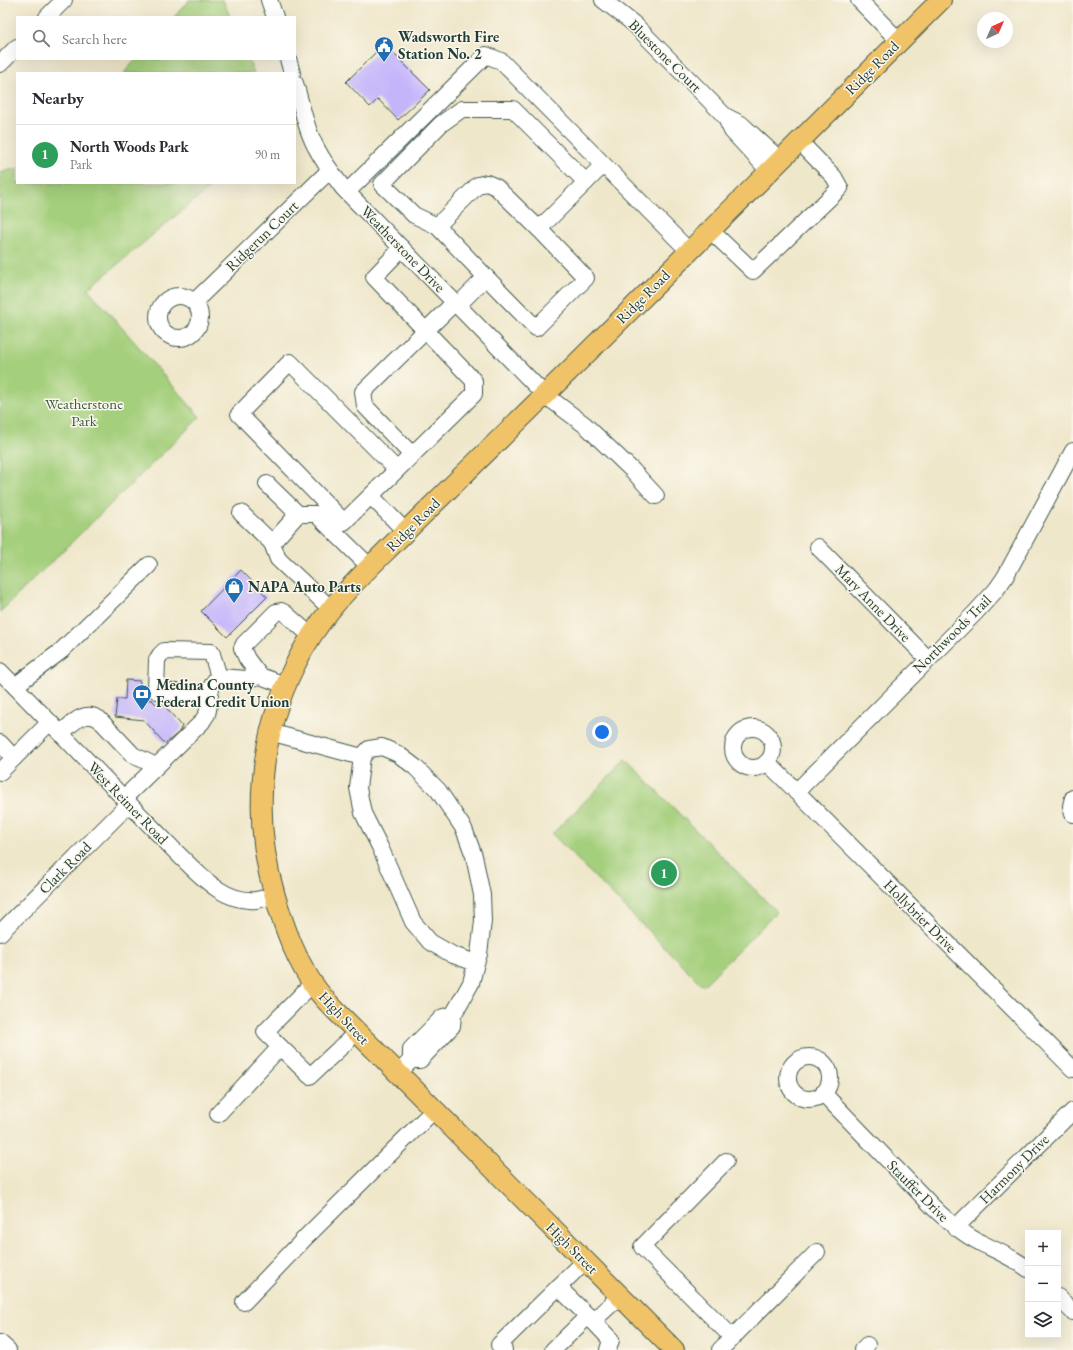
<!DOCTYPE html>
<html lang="en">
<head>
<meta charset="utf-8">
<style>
  body { margin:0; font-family:"EB Garamond",serif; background:#f2f2f3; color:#2b2b33 }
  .controls { position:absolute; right:12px; bottom:12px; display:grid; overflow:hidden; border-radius:0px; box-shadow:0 4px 16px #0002 }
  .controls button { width:36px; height:36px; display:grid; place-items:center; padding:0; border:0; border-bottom:1px solid #e1e1e2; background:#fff; color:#2b2b33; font:20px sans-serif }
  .compass { position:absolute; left:977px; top:12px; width:36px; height:36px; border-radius:50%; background:#fff; box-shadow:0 4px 16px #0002; rotate:45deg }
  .you { position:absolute; left:602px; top:732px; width:14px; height:14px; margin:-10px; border:3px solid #fff; border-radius:50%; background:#1a73e8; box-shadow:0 0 0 6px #1a73e833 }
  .badge { display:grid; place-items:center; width:26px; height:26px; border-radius:50%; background:#111827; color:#fff; font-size:13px; font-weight:700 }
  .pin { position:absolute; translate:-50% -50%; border:2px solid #fff; box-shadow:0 1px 4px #0006 }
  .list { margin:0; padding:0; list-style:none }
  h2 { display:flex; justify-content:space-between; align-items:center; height:52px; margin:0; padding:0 16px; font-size:17px }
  h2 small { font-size:13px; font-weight:400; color:#7c7c81 }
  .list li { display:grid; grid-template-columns:26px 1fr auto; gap:12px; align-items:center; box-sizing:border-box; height:60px; padding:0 16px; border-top:1px solid #e1e1e2 }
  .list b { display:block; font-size:15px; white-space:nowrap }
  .list p { margin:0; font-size:13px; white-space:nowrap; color:#7c7c81 }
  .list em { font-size:13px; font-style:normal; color:#7c7c81 }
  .icon { flex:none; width:22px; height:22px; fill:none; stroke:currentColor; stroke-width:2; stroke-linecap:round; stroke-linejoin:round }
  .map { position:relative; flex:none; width:1073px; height:1350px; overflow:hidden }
  .search { position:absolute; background:#fff; box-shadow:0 4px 16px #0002; left:16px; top:16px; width:280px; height:44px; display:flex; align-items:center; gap:10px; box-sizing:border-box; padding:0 14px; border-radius:0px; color:#7c7c81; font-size:15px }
  .panel { position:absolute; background:#fff; box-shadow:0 4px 16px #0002; left:16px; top:72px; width:280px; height:112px; border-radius:0px }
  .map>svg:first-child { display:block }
  .green { fill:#a4cf7b; stroke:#628658 }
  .building { fill:#c4b5fb }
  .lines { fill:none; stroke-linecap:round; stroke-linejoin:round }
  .minor-casing { stroke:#3e564a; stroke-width:18 }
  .major-casing { stroke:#3e564a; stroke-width:22 }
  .minor { stroke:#fff; stroke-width:16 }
  .major { stroke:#f1c369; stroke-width:20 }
  .labels { text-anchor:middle; stroke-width:3; stroke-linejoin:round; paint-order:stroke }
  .poi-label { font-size:15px; font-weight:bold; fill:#1f3d34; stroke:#fbf7ec; text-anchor:start }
  .street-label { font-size:15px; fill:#1f3d34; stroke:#fbf7ec }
  .park-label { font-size:15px; fill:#3a5a42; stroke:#fbf7ec }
</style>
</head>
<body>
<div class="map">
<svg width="1073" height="1350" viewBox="0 0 1073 1350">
  <rect width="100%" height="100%" fill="#fbf7ec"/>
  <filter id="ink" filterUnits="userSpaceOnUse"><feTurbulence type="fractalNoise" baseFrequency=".025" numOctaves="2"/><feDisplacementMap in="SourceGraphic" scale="8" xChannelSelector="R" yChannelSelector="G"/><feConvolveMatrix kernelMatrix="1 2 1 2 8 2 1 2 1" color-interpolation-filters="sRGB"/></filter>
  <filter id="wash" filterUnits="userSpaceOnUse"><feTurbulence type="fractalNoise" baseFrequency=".012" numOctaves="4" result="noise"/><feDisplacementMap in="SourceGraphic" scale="16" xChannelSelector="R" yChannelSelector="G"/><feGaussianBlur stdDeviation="0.9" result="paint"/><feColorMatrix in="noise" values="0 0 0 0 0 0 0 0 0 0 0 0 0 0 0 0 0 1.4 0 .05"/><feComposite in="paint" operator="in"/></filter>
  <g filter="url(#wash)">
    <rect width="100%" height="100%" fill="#efe7ca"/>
    <g class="green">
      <path d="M189 0H223L230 17H174Z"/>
      <path d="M136 59H248L254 73H124Z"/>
      <path d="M17 168V183H215L88 289 200 417 0 612V173Z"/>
      <path d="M626 760 777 912 703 986 552 834Z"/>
    </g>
    <g id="blocks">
      <g class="building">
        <path d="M384 44 430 90 398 120 378 99 370 107 346 82Z"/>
        <path d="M241 570 267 597 227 637 201 611Z"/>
        <path d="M126 680 140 681 139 699 152 700 157 705 161 702 182 726 179 732 165 744 144 720 115 717 117 699H125Z"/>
      </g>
    </g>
  </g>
  <g filter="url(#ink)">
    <use href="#blocks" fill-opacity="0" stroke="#3e564a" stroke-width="1"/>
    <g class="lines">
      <defs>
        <g id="minor">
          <path d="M269 0 275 17"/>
          <path d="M603 0 634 24 725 116 741 124 780 160"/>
          <path d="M859 0 899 41"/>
          <path d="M47 17 64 0"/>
          <path d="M288 59 292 73"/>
          <path d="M0 64 17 47"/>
          <path d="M295 83C302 106 306 131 318 151 325 164 334 176 343 188L545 395 585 425 633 471 656 496"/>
          <path d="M725 116 732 131 769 171"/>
          <path d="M347 192 486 55 501 61 689 251"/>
          <path d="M437 226 486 277"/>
          <path d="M539 229 496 187 487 183 478 185 437 226 414 215 382 184 441 124 462 109H513L586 182"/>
          <path d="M710 230 753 271 840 188 834 177 799 141"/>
          <circle cx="179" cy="317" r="21"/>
          <path d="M194 302 330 170"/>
          <path d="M458 305 486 277 536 328 586 278 539 229 603 165"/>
          <path d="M412 455 365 406 363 392 455 302"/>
          <path d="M397 470 290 362 239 414 344 522 474 394V381L374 277 402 248"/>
          <path d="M267 484 298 514H316L370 567"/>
          <path d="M371 496 406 532"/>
          <path d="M241 513 272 543 278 559 331 609"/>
          <path d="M272 543 298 514"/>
          <path d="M818 547 928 659"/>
          <path d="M0 671 177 853C199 874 223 903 256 900 262 899 268 897 274 895"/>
          <path d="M260 676 247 659 242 648 244 644 276 612 281 611 285 613 310 635"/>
          <path d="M15 686 61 651 149 565"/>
          <path d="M210 694 157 691 156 690 157 660 160 655 164 651 211 652 212 654 219 677"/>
          <circle cx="753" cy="748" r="20"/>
          <path d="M270 732 362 757"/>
          <path d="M61 733C72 724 84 709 99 719L133 755 156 766"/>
          <path d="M0 743 14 758"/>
          <path d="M767 762 1073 1069"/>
          <path d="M0 772 50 722"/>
          <path d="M796 792 975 613 996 590 1005 577 1073 451"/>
          <path d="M124 798 202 722C203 720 205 717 207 714 211 703 207 684 219 677L247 679 260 676 285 685"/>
          <path d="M1073 798 1071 806 1073 814"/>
          <path d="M0 933 129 804"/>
          <path d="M313 983 265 1032 310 1076 357 1032"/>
          <path d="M453 1015 471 983 476 963 479 954 483 921 482 895 474 856 464 829 438 790 415 767 398 754 382 747 369 749 362 757 358 788 363 813 380 847 413 922 430 942 453 955 476 963"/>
          <circle cx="809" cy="1078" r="21"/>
          <path d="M398 1074 411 1060V1049L443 1017 453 1015 452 1026 420 1060H411"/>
          <path d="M823 1093 936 1210C950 1223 964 1235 981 1243 997 1251 1014 1258 1028 1269"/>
          <path d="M218 1114 280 1047"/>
          <path d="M726 1161 642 1247 733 1338"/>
          <path d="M955 1228 1073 1111"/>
          <path d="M558 1287 593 1321"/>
          <path d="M1058 1297 1073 1312"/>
          <path d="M244 1302 306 1237 434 1110"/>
          <path d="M0 1343 8 1350"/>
          <path d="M504 1350 499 1345 585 1261"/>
          <path d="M553 1350 588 1316"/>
          <path d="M608 1350 611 1340 593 1321 620 1296"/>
          <path d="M720 1350 817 1252"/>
          <path d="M862 1350 867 1345"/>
        </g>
        <path id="major" d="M674 1350 340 1015C333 1008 325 1000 318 991 297 963 285 930 275 896 252 820 259 738 294 667 320 612 359 578 401 536 439 499 476 462 513 426 657 285 798 142 941 0"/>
      </defs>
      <use href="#minor" class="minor-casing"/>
      <use href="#major" class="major-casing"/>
      <use href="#minor" class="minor"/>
      <use href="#major" class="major"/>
    </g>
  </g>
  <defs>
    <symbol id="civic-pin" viewBox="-11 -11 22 30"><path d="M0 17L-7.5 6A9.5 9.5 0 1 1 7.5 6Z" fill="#1f6fb2" stroke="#fbf7ec"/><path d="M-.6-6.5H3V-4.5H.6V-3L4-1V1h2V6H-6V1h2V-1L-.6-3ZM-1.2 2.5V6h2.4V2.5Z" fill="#fff"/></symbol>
    <symbol id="shop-pin" viewBox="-11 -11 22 30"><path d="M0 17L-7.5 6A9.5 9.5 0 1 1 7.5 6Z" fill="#1f6fb2" stroke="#fbf7ec"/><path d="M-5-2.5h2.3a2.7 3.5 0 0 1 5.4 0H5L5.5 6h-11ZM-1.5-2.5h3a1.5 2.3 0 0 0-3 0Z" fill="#fff"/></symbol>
    <symbol id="bank-pin" viewBox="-11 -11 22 30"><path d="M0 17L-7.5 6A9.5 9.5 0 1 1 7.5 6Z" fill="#1f6fb2" stroke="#fbf7ec"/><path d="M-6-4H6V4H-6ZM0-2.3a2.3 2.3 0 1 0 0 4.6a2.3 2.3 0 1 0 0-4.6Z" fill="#fff"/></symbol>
  </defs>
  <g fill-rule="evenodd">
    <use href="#civic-pin" x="373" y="35" width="22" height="30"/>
    <use href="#shop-pin" x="223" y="576" width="22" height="30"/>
    <use href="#bank-pin" x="131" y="683" width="22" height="30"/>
  </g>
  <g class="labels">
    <g class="poi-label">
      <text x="398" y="42">Wadsworth Fire<tspan x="398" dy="17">Station No. 2</tspan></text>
      <text x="248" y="592">NAPA Auto Parts</text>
      <text x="156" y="690">Medina County<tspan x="156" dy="17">Federal Credit Union</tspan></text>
    </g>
    <g class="street-label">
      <text transform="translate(665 56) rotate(45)" y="5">Bluestone Court</text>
      <text transform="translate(872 68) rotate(-45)" y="5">Ridge Road</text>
      <text transform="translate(262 236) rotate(-44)" y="5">Ridgerun Court</text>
      <text transform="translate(403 249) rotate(46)" y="5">Weatherstone Drive</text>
      <text transform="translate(643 297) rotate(-45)" y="5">Ridge Road</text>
      <text transform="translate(413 525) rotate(-45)" y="5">Ridge Road</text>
      <text transform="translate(873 603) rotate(46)" y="5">Mary Anne Drive</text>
      <text transform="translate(952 634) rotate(-45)" y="5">Northwoods Trail</text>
      <text transform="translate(128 803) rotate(46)" y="5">West Reimer Road</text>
      <text transform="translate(65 868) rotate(-45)" y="5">Clark Road</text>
      <text transform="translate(920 916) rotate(45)" y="5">Hollybrier Drive</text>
      <text transform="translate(344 1018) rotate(47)" y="5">High Street</text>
      <text transform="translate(1014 1169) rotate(-45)" y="5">Harmony Drive</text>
      <text transform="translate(918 1191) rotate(45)" y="5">Stauffer Drive</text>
      <text transform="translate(572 1248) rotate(45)" y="5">High Street</text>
    </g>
    <g class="park-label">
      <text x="84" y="409">Weatherstone<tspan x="84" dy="17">Park</tspan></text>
    </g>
  </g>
</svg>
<div class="controls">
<button>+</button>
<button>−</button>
<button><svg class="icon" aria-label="layers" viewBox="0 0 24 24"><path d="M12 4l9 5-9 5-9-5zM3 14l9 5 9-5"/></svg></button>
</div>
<svg class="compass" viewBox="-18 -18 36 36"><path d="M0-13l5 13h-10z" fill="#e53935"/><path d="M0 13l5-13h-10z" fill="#7c7c81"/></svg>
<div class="you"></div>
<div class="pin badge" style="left:664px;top:873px;background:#2e9e5b">1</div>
<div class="search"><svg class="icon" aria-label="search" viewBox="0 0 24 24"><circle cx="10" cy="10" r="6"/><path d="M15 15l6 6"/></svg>Search here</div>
<section class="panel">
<h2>Nearby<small></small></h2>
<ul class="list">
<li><span class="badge" style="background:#2e9e5b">1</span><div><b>North Woods Park</b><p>Park</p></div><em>90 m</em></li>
</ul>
</section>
</div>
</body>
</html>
